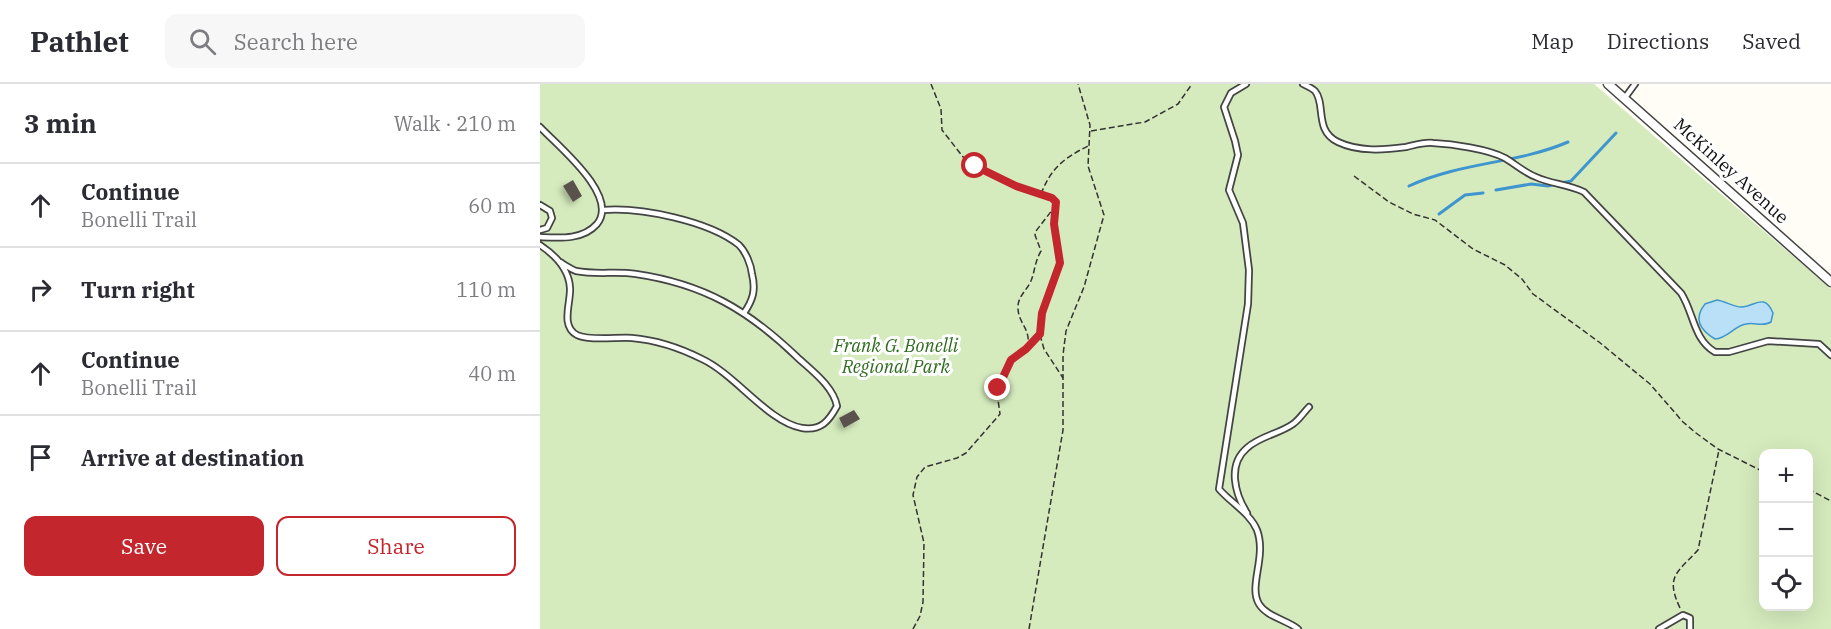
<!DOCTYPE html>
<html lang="en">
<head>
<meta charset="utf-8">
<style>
  body { margin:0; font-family:"IBM Plex Serif",serif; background:#f7f7f7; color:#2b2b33 }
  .controls { position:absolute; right:18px; bottom:18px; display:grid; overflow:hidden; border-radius:12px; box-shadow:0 6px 24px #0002 }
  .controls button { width:54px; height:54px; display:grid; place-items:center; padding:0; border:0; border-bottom:2px solid #e1e1e2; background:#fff; color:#2b2b33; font:30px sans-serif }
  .stop { position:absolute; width:18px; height:18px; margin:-14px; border:4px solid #c4262e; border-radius:50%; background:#fff }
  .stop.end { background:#c4262e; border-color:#fff; box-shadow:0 2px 6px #0008 }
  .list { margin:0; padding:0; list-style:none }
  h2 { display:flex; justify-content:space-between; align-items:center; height:78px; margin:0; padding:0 24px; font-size:26px }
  h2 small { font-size:20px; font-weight:400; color:#7c7c81 }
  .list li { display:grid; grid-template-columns:39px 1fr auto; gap:18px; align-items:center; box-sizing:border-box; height:84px; padding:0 24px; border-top:2px solid #e1e1e2 }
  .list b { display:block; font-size:22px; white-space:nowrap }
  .list p { margin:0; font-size:20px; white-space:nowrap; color:#7c7c81 }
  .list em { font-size:20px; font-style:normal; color:#7c7c81 }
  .actions { display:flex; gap:12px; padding:18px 24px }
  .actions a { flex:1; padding:14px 0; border:2px solid #c4262e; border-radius:12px; text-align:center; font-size:21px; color:#c4262e }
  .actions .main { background:#c4262e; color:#fff }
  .icon { flex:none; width:33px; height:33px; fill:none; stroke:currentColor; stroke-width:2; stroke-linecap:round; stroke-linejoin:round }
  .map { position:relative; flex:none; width:1291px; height:545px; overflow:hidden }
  header { display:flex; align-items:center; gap:36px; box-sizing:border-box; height:84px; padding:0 30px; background:#fff; border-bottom:2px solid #e1e1e2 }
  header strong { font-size:28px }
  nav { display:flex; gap:33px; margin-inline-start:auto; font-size:21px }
  .search { width:420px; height:54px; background:#f7f7f7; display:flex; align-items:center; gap:15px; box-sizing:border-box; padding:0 21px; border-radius:12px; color:#7c7c81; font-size:22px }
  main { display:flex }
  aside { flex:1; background:#fff }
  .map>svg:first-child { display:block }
  .green { fill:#d5ebbd; fill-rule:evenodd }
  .water { fill:#b9e0f7; stroke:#3f96cf; stroke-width:1.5 }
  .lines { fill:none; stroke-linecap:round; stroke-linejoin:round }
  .stream { stroke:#3f96cf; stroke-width:3 }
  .building { fill:#5a524d; filter:url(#shadow) }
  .service-casing { stroke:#444; stroke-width:8 }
  .minor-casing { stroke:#444; stroke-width:11 }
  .path { stroke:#333; stroke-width:1.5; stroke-dasharray:6 3; stroke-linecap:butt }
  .service { stroke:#fff; stroke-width:4.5 }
  .minor { stroke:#fff; stroke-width:8 }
  .route { stroke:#c4262e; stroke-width:8 }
  .labels { text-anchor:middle; stroke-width:6; stroke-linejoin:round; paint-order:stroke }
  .street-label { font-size:18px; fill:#111; stroke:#fff }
  .park-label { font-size:18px; font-style:italic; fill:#2f6b1f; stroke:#fff }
</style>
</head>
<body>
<header>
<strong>Pathlet</strong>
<div class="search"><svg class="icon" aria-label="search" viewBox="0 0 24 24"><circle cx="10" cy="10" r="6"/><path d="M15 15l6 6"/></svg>Search here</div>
<nav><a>Map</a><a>Directions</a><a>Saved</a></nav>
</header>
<main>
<aside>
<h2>3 min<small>Walk · 210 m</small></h2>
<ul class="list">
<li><svg class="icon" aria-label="ahead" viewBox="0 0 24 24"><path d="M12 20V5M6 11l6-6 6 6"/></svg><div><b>Continue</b><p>Bonelli Trail</p></div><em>60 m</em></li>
<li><svg class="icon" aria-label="right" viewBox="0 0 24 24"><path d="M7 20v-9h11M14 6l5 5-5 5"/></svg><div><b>Turn right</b></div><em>110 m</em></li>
<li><svg class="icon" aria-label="ahead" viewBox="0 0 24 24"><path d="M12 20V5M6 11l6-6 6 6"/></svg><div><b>Continue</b><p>Bonelli Trail</p></div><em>40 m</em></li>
<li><svg class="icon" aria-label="arrive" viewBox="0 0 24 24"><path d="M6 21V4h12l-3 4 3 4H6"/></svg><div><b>Arrive at destination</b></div></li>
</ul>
<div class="actions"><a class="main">Save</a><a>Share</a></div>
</aside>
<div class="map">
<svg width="1291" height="545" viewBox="0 0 1291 545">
  <defs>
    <filter id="shadow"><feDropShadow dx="-3.5" dy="3.5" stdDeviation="3" flood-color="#0004"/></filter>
  </defs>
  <rect width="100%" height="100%" fill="#fffdf5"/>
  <path class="green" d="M0 0H1054L1291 205V545H0ZM1224 370H1268V522H1224Z"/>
  <path class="water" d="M1177 216C1185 217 1194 223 1201 223 1215 223 1224 208 1233 229L1231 238C1223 243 1215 238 1206 240 1194 242 1188 254 1175 255 1160 246 1153 235 1165 220Z"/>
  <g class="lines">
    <g class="stream">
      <path d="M869 102C920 78 977 80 1028 58"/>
      <path d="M956 106 991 100 1008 102 1031 97 1076 49"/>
      <path d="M899 130 925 111 943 109"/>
    </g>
  </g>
  <g class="building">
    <path d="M33 96 42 112 33 118 23 102Z"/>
    <path d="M314 326 320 335 304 344 299 334Z"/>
  </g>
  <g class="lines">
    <defs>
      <g id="service">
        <path d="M706 0 691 9 684 23 695 57 698 71 689 106 703 139 709 186 708 220 679 405C691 419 710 429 717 446 727 473 708 502 719 520 727 533 747 536 758 545"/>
        <path d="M763 0C767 2 772 4 775 7 786 20 774 47 798 58 819 68 844 66 866 63 875 61 884 58 893 59 912 60 948 65 965 74 975 80 985 89 996 93 1011 100 1028 100 1044 108L1141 209C1154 229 1153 255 1175 268H1189L1228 257 1279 260 1291 271"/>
        <path d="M1084 15 1095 0"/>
        <path d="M0 43C18 62 80 112 57 140 43 156 20 154 0 153"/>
        <path d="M0 121 10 127 12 134 7 144 0 146"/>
        <path d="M63 126C101 123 169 137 199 161 206 168 211 181 212 190 216 206 213 216 204 229"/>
        <path d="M0 161C15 171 29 185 30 204 31 219 20 242 37 251 49 257 77 253 92 254 116 256 140 264 162 275 196 291 228 338 262 344 281 347 289 337 297 322 293 302 272 287 257 273 208 226 164 200 96 190 77 187 56 191 36 187 31 185 25 181 20 178"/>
        <path d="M707 429C695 410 687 381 707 364 720 352 739 350 753 340 759 336 764 328 769 323"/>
        <path d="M1119 545 1143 531 1150 534V545"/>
      </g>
      <path id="minor" d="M1068 0 1291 198"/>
    </defs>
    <use href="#service" class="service-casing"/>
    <use href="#minor" class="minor-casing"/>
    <g class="path">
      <path d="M391 0 401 25 402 46 427 78 476 102 512 114 516 118 513 125 496 147 495 151 501 167C494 179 495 189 490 199 485 208 477 214 478 225 479 240 490 244 488 261"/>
      <path d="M551 47 605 38 638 20 652 0"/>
      <path d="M814 92 849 118 873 130 895 136 933 165 965 181 982 195 993 210 1059 258 1110 300 1143 338 1156 349 1178 365 1224 388"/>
      <path d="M501 110C511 84 524 74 548 62"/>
      <path d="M500 251 504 265 523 294"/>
      <path d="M1268 405 1291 417"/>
      <path d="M1140 524C1125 492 1137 489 1158 466L1179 366"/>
      <path d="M373 545 380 532 383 518 384 459 373 411 377 393 385 383 417 374 426 369 460 330 457 309 467 281 475 271 486 265 500 250 502 229 518 186 520 171 514 140 516 122"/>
      <path d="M489 545 523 346V271L526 247 544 203 564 131 548 82 550 41 538 0"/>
    </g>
    <use href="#service" class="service"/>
    <use href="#minor" class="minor"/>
  </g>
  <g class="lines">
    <path class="route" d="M435 82 476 102 512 114 516 118 514 140 520 179 502 229 500 250 486 265 471 276 458 304"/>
  </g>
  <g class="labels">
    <g class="street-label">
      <text transform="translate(1191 87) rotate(42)" y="6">McKinley Avenue</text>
    </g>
    <g class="park-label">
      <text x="356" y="268">Frank G. Bonelli<tspan x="356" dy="21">Regional Park</tspan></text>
    </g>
  </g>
</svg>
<div class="controls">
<button>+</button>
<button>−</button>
<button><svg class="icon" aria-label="locate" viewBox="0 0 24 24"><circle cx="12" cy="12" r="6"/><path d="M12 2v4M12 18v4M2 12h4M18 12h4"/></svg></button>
</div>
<div class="stop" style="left:435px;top:82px"></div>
<div class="stop end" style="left:458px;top:304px"></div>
</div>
</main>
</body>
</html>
